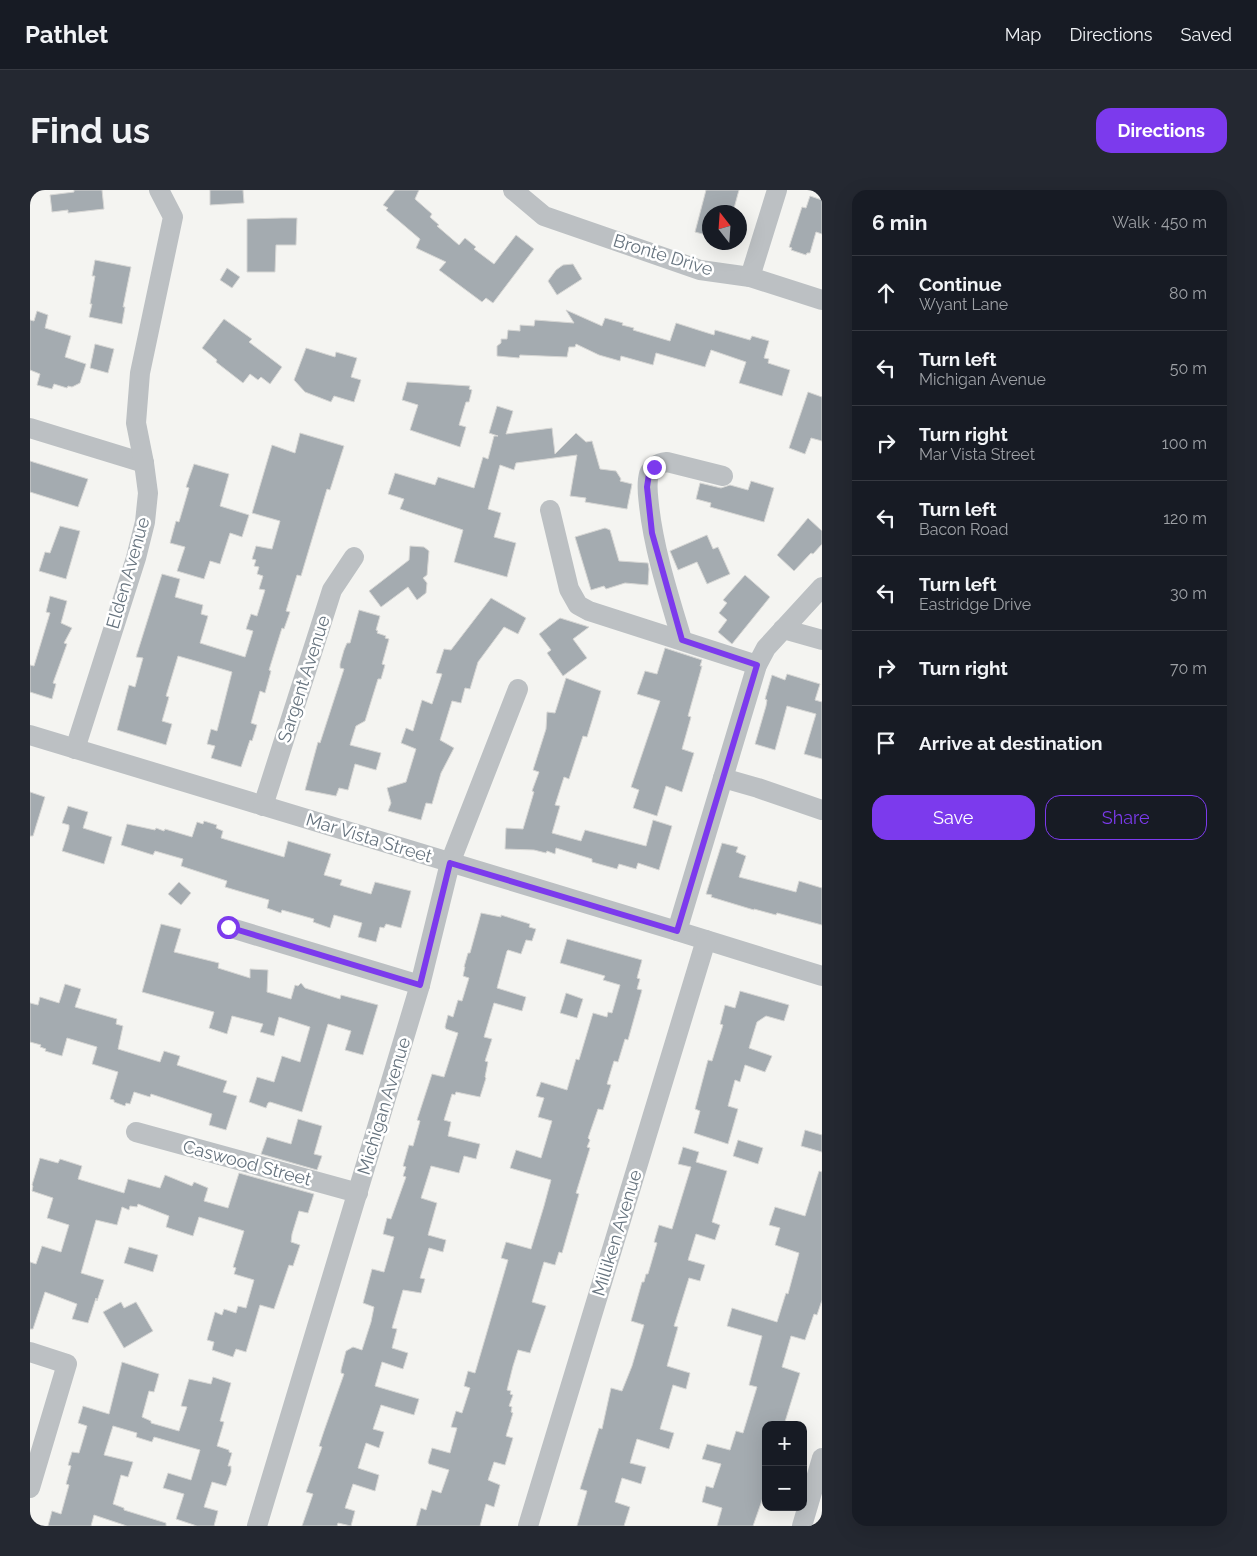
<!DOCTYPE html>
<html lang="en">
<head>
<meta charset="utf-8">
<style>
  body { margin:0; font-family:Raleway,sans-serif; background:#242831; color:#f1f3f6 }
  .controls { position:absolute; right:15px; bottom:15px; display:grid; overflow:hidden; border-radius:10px; box-shadow:0 5px 20px #0002 }
  .controls button { width:45px; height:45px; display:grid; place-items:center; padding:0; border:0; border-bottom:1px solid #363941; background:#171b24; color:#f1f3f6; font:25px sans-serif }
  .compass { position:absolute; left:672px; top:15px; width:45px; height:45px; border-radius:50%; background:#171b24; box-shadow:0 5px 20px #0002; rotate:343deg }
  .stop { position:absolute; width:15px; height:15px; margin:-11px; border:4px solid #7c3aed; border-radius:50%; background:#fff }
  .stop.end { background:#7c3aed; border-color:#fff; box-shadow:0 1px 5px #0008 }
  .list { margin:0; padding:0; list-style:none }
  h2 { display:flex; justify-content:space-between; align-items:center; height:65px; margin:0; padding:0 20px; font-size:21px }
  h2 small { font-size:16px; font-weight:400; color:#9ea1a6 }
  .list li { display:grid; grid-template-columns:32px 1fr auto; gap:15px; align-items:center; box-sizing:border-box; height:75px; padding:0 20px; border-top:1px solid #363941 }
  .list b { display:block; font-size:19px; white-space:nowrap }
  .list p { margin:0; font-size:16px; white-space:nowrap; color:#9ea1a6 }
  .list em { font-size:16px; font-style:normal; color:#9ea1a6 }
  .actions { display:flex; gap:10px; padding:15px 20px }
  .actions a { flex:1; padding:11px 0; border:1px solid #7c3aed; border-radius:15px; text-align:center; font-size:18px; color:#7c3aed }
  .actions .main { background:#7c3aed; color:#fff }
  .icon { flex:none; width:28px; height:28px; fill:none; stroke:currentColor; stroke-width:2; stroke-linecap:round; stroke-linejoin:round }
  .map { position:relative; flex:none; width:792px; height:1336px; overflow:hidden; border-radius:15px }
  header { display:flex; align-items:center; gap:30px; box-sizing:border-box; height:70px; padding:0 25px; background:#171b24; border-bottom:1px solid #363941 }
  header strong { font-size:24px }
  nav { display:flex; gap:28px; margin-inline-start:auto; font-size:18px }
  .intro { display:flex; align-items:center; justify-content:space-between; box-sizing:border-box; height:120px; padding:0 30px }
  h1 { margin:0; font-size:35px }
  .button { padding:12px 22px; border-radius:15px; background:#7c3aed; color:#fff; font-size:18px; font-weight:700 }
  main { display:flex; gap:30px; padding:0 30px }
  aside { flex:1; background:#171b24; border-radius:15px; box-shadow:0 5px 20px #0002 }
  .map>svg:first-child { display:block }
  .building { fill:#a4abb0; stroke:#d6d6d4 }
  .lines { fill:none; stroke-linecap:round; stroke-linejoin:round }
  .minor { stroke:#bcc0c3; stroke-width:20 }
  .route { stroke:#7c3aed; stroke-width:6 }
  .labels { text-anchor:middle; stroke-width:5; stroke-linejoin:round; paint-order:stroke }
  .street-label { font-size:18px; fill:#67747f; stroke:#fff }
</style>
</head>
<body>
<header>
<strong>Pathlet</strong>
<nav><a>Map</a><a>Directions</a><a>Saved</a></nav>
</header>
<div class="intro"><h1>Find us</h1><a class="button">Directions</a></div>
<main>
<div class="map">
<svg width="792" height="1336" viewBox="0 0 792 1336">
  <rect width="100%" height="100%" fill="#f4f4f1"/>
  <g class="building">
    <path d="M44 0H72L74 19 38 23V20L22 22 20 5 44 2Z"/>
    <path d="M180 0H213L214 13 180 15Z"/>
    <path d="M365 0H389L385 9 402 24 400 27 409 35 407 36 429 55 435 48 446 57 444 59 464 74 486 45 504 59 463 113 456 108 452 112 409 80 416 72 386 58 390 49 356 20 358 18 353 15Z"/>
    <path d="M676 0H709L703 22H680V46L665 42Z"/>
    <path d="M780 6 792 10V44L786 42 780 63H777L776 65 761 60 762 58 759 57 772 17 776 18Z"/>
    <path d="M252 28H267L266 55H246L245 82H217V29Z"/>
    <path d="M65 70 101 77 93 117H95L92 134 59 127 62 114H60L65 86H62Z"/>
    <path d="M543 74 552 89 527 105 518 91 526 80 533 75Z"/>
    <path d="M197 78 210 87 202 98 190 90Z"/>
    <path d="M536 120 572 136 575 128 593 133 592 135 604 138 603 140 640 151 646 133 684 145 685 140 720 150 722 146 739 151 734 168 739 169 738 173 760 180 752 206 709 193 716 172 681 160 675 177 626 163 623 175 591 166 590 171 569 165 546 154 545 157H539L537 167 490 165 489 168 467 166V156L471 153V149H477L478 140 490 141V135L504 136 505 130 544 133Z"/>
    <path d="M7 121 18 125 15 138 41 146 35 167 56 174 50 193 42 197 38 196 37 198 24 194 22 199 7 195 10 184 0 180V130L4 131Z"/>
    <path d="M194 129 222 149 219 152 252 177 240 194 231 187 228 190 220 184 213 193 186 172 187 170 172 158Z"/>
    <path d="M65 154 84 159 78 183 60 178Z"/>
    <path d="M276 158 305 167 306 162 327 168 321 187 331 190 324 212 304 206 301 212 275 202 264 190Z"/>
    <path d="M377 192 440 196 439 199 442 200 439 212H436L429 235 436 237 430 257 380 240 388 215 372 210Z"/>
    <path d="M778 202 792 207V251L781 248 775 264 759 258Z"/>
    <path d="M467 216 483 221 476 244 522 238 525 264 546 243 556 252 562 251 570 279 586 281 591 289 590 291 602 294 597 319 555 312 556 308 540 306 547 265 486 273 484 280 470 275 458 319 471 323 464 347 486 353 477 387 424 372 433 340 370 319 374 309 358 304 365 283 405 295 408 287 444 298 453 267 458 269 464 246H468L459 243Z"/>
    <path d="M270 243 314 256 300 300 297 299 271 386 267 385 256 421 260 422 254 439 252 438 239 480 241 481 235 503 230 501 221 533 227 535 222 551 220 550 211 577 181 568 185 556 177 554 181 539 187 541 202 482 169 472 148 466 136 506 139 507 132 531 142 534 136 555 87 540 99 495 105 497 113 468 106 467 132 384 150 389 145 407 173 415 171 424 178 426 170 453 215 467 223 441 216 439 221 424 227 426 235 400 229 399 233 386 227 384 229 377 224 376 226 370 222 369 226 356 242 359 250 331 222 323 242 255 265 263Z"/>
    <path d="M0 271 58 289 48 317 0 302Z"/>
    <path d="M164 274 199 284 190 316 219 325 212 347 200 343 190 374 180 371 174 389 147 381 155 357 140 353 146 331 149 332 159 298 156 297Z"/>
    <path d="M721 291 744 298 734 332 680 317 681 313 666 309 670 293 691 298 700 295 718 300Z"/>
    <path d="M778 328 792 341V354L783 364 781 363 764 381 747 365Z"/>
    <path d="M30 336 50 341 36 389 9 381 15 362 20 363Z"/>
    <path d="M575 338 580 340 589 371 618 373 619 379 618 395 595 393 576 399 574 396 561 400 545 347Z"/>
    <path d="M677 345 683 359 688 357 700 384 677 394 667 372 648 380 640 361Z"/>
    <path d="M380 356 394 357 399 361 397 385 393 388 397 393 396 403 387 410 378 397 351 417 339 401 379 370Z"/>
    <path d="M715 385 740 407 702 454 688 442 697 430 689 423 697 413 693 410Z"/>
    <path d="M20 406 37 411 31 433 42 438 34 453 37 454 23 493 26 494 22 509 0 502V475L4 476 20 423 16 422Z"/>
    <path d="M461 408 496 428 488 444 474 437 448 472 440 499 435 498 431 513 422 511 410 550 424 558 411 583 402 614 396 613 391 630 358 621 361 613 357 598 376 592 386 559 371 553 376 538 383 541 392 510 402 514 412 484 406 483 414 459 421 460Z"/>
    <path d="M329 420 350 426 346 440 348 441 347 443 356 446 355 448 359 449 352 474 355 475 351 489H348L335 531 326 536 320 555 351 563 346 580 325 574 318 600 309 598 306 606 275 600 288 552 290 553 314 479 310 478V474L314 460 317 453H320Z"/>
    <path d="M530 428 559 437 543 449 557 468 533 486 517 463 521 460 509 444Z"/>
    <path d="M635 458 672 470 670 476H672L658 526 661 527 652 559 664 563 652 602 636 596 627 626 603 618 609 600 601 597 630 511 607 504 615 481 627 484Z"/>
    <path d="M757 484 790 494 785 510 792 512V569L774 564 786 524 757 516 745 560 725 554 736 516 737 510 735 509 742 485 755 490Z"/>
    <path d="M536 488 571 501 557 547 553 546 539 589 534 587 525 615 530 616 522 643 551 651 555 640 616 656 623 630 642 636 629 680 608 673 606 679 589 674 587 679 562 672V669L526 658 525 664 517 661 516 663 504 660 475 659 476 638 493 639 504 602 502 601 509 582 503 580 516 539 517 522 525 523Z"/>
    <path d="M0 602 15 607 3 646H0Z"/>
    <path d="M38 616 58 622 53 638 82 647 74 674 32 661 39 639V635L32 633Z"/>
    <path d="M174 631 187 635 186 638 193 641 191 648 254 667 258 651 301 664 294 685 312 690 310 695 341 704 345 692 381 701 371 738 356 734 354 738 350 737 346 752 328 747 332 733 304 725 300 738 283 732 284 729 252 720 251 723 237 718 239 710 195 697 197 691 151 676 153 669 125 661 123 665 91 655 97 634 125 640 126 638 134 641 135 639 162 647 167 632 173 634Z"/>
    <path d="M692 653 708 657 706 662 716 666 709 687 766 702 769 691 792 698V735L747 723 746 725 724 719V720L681 707 682 705 676 704Z"/>
    <path d="M149 692 161 703 151 715 138 704Z"/>
    <path d="M451 723 471 727V725L500 734 499 737 506 739 502 751 496 750 491 764 478 760 477 761 467 798 496 807 492 821 464 813 454 847 462 849 455 871 458 872 455 887 456 888 450 907 426 902 425 905 422 904 414 930 421 932 418 946 450 954 446 969 434 966 429 983 401 976 391 1008 407 1013 398 1045 416 1050 413 1062 399 1058 390 1088 395 1089 391 1103 373 1100 362 1138 367 1139 362 1158 378 1163 373 1179 352 1172 345 1196 389 1209 384 1225 351 1215 343 1239 354 1242 349 1258 336 1253 328 1278 349 1285 345 1301 323 1294 315 1318 325 1321 321 1336 308 1333 307 1336H272L283 1304 276 1302 292 1257 289 1256 294 1241 314 1184 311 1183V1180L316 1161 323 1157 332 1160 341 1132 344 1117 333 1113 342 1079 354 1082 364 1047 353 1044 357 1028 361 1029 376 987 373 986 376 977 373 976 379 955 383 956 390 931 387 930 402 884 414 887 428 843 416 839 415 837 418 825 423 827 428 810 432 811 439 788 433 786 435 777H434L438 763H440Z"/>
    <path d="M131 734 151 739 144 762 189 773 188 778 220 788V779L238 780 237 802 261 809 265 795 268 796 271 793 275 798 310 809 311 805 348 815 333 865 315 860 321 841 298 834 272 922 240 912 238 913 236 918 219 912 227 887 244 892 252 866 270 872 280 837 249 827 244 846 230 842 233 834 202 826 197 844 179 838 184 822 112 802Z"/>
    <path d="M537 749 612 770 607 788 610 789 607 799 612 800 598 850 595 849 588 872 584 871 577 894 581 895 573 920 568 919 558 948 560 950 557 957 560 958 546 1003 549 1004 532 1063 529 1062 525 1075 514 1072 502 1112 516 1116 500 1163 488 1160 483 1176 477 1200 481 1201 480 1204 483 1205 479 1216 482 1217 481 1222 483 1223 476 1246 483 1248 475 1275 464 1272 458 1290 470 1295 464 1317 456 1314 450 1336H386L391 1318 396 1320 402 1300 411 1303 419 1280 399 1274 398 1272 402 1258 420 1263 427 1238 421 1237 426 1221 432 1223 440 1198 434 1196 438 1181 445 1183 478 1070 471 1068 476 1052 501 1059 514 1016 521 990 480 978 486 960 511 968 522 931 508 927 514 908 506 906 511 892 537 900 546 869 549 870 563 823 577 827 578 822 582 823 590 795 573 790 575 786 530 773Z"/>
    <path d="M35 794 51 799 45 817 87 829 86 834 93 836 88 859 130 872 134 861 150 866 147 875 197 891 193 902 207 906 196 940 179 935 182 924 121 904 120 907 104 902 100 914 96 913 95 916 84 912V910L80 909 88 882 62 874 67 857 37 848 32 866 15 861 16 859 10 857 11 855 0 852V813L8 815 10 807 29 813Z"/>
    <path d="M710 801 759 815 754 831 736 826 727 832 719 858 742 866 735 882 715 875 710 892 705 890 698 916 708 919 698 954 664 943 670 921 665 919 678 870 682 871 693 835 690 834 695 815 705 818Z"/>
    <path d="M536 803 553 809 547 828 530 823Z"/>
    <path d="M268 929 292 936 284 964 292 966 287 980 231 964 237 947 261 954Z"/>
    <path d="M775 940 792 945V962L771 956Z"/>
    <path d="M708 950 733 958 728 974 703 966Z"/>
    <path d="M653 957 669 962 666 972 697 981 682 1032 690 1035 685 1050 666 1044 658 1070 675 1075 670 1091 659 1088 644 1136 648 1137 637 1176 660 1183 656 1199 643 1195 630 1239 644 1243 639 1259 607 1249 600 1273 616 1277 611 1294 592 1288 585 1312 600 1317 594 1336H547L557 1301 550 1299 569 1238 572 1239 581 1198 592 1201 602 1176 614 1135 601 1131 612 1092H614L616 1084H618L627 1053 624 1052 629 1035 642 1039 661 977 648 974Z"/>
    <path d="M10 968 28 973 30 969 52 976 48 989 94 1003 98 989 130 998 135 985 162 996 164 992 178 998 174 1011 198 1018 209 983 284 1004 278 1023 269 1021 262 1044 261 1052 270 1055 263 1076 259 1075 244 1119 230 1115 216 1162 206 1159 203 1167 182 1160 184 1152 177 1150 185 1122 192 1125 194 1119 206 1123 208 1116 216 1118 224 1090 204 1084 206 1078 203 1077 214 1041 169 1027 163 1046 136 1037 139 1026 108 1014 107 1017 100 1016 99 1020 92 1017 87 1035 66 1030 51 1083 74 1090 67 1111 66 1108 58 1133 42 1129 47 1114 15 1102 3 1139H0V1072L6 1074 12 1056 31 1062 39 1035 17 1028 23 1008 2 1001 3 996 2 995Z"/>
    <path d="M789 981 792 982V1110L787 1125 784 1124 775 1150 761 1146 752 1177 770 1183 754 1235H736V1299L723 1336H687L692 1318 672 1312 676 1296 683 1298 691 1274 672 1269 677 1254 700 1260 706 1241 713 1243 727 1197 719 1195 732 1146 697 1136 702 1118 747 1132 756 1103 758 1104 769 1063 745 1055 750 1038 739 1035 745 1017 775 1026Z"/>
    <path d="M99 1057 128 1065 123 1082 94 1073Z"/>
    <path d="M91 1112 94 1118 106 1112 123 1141 94 1158 73 1122Z"/>
    <path d="M92 1172 129 1184 124 1202 119 1201 112 1227 121 1231V1233L149 1241 157 1217 151 1216 159 1189 181 1194 183 1187 201 1193 190 1231 194 1232 187 1256 199 1260V1262L202 1263 198 1276H201V1282L196 1296 182 1292 174 1317 188 1321 184 1336H167L146 1329 154 1304 133 1298 138 1283 161 1290 170 1260 124 1247 122 1252 106 1247 107 1243 83 1236 74 1265 103 1272 98 1287 91 1285 83 1314 94 1318V1320L136 1333V1336H97L64 1325 61 1336H18L22 1321 31 1324 39 1295 36 1294 41 1276 38 1275 42 1262 49 1263 57 1236 48 1233 53 1216 79 1224Z"/>
  </g>
  <g class="lines">
    <g class="minor">
      <path d="M483 0 514 26 670 80 720 87 792 110"/>
      <path d="M720 87 747 0"/>
      <path d="M0 238 114 273"/>
      <path d="M520 320 539 399 548 415 559 421 727 475"/>
      <path d="M753 439 792 450"/>
      <path d="M652 450C639 406 624 361 619 315 618 305 616 294 619 284 622 276 629 273 637 272L693 286"/>
      <path d="M0 545 647 741 792 786"/>
      <path d="M45 559 106 368 115 332 118 303 114 273 106 233 110 183 143 27 129 0"/>
      <path d="M693 588 728 598 792 620"/>
      <path d="M233 616 302 400 324 367"/>
      <path d="M198 737 390 795"/>
      <path d="M647 741 727 475 736 458 792 397"/>
      <path d="M106 942 328 1003"/>
      <path d="M0 1162 37 1174 0 1298"/>
      <path d="M227 1336 390 795 420 673 488 499"/>
      <path d="M498 1336 676 750"/>
      <path d="M772 1336 792 1268"/>
    </g>
  </g>
  <g class="lines">
    <path class="route" d="M198 737 390 795 420 673 647 741 727 475 652 450 622 343 617 297 619 284 624 277"/>
  </g>
  <g class="labels">
    <g class="street-label">
      <text transform="translate(633 65) rotate(17)" y="6">Bronte Drive</text>
      <text transform="translate(98 383) rotate(-74)" y="6">Elden Avenue</text>
      <text transform="translate(274 489) rotate(-72)" y="6">Sargent Avenue</text>
      <text transform="translate(339 648) rotate(17)" y="6">Mar Vista Street</text>
      <text transform="translate(354 916) rotate(-73)" y="6">Michigan Avenue</text>
      <text transform="translate(217 973) rotate(15)" y="6">Caswood Street</text>
      <text transform="translate(587 1043) rotate(-73)" y="6">Milliken Avenue</text>
    </g>
  </g>
</svg>
<div class="controls">
<button>+</button>
<button>−</button>
</div>
<svg class="compass" viewBox="-18 -18 36 36"><path d="M0-13l5 13h-10z" fill="#e53935"/><path d="M0 13l5-13h-10z" fill="#9ea1a6"/></svg>
<div class="stop" style="left:198px;top:737px"></div>
<div class="stop end" style="left:624px;top:277px"></div>
</div>
<aside>
<h2>6 min<small>Walk · 450 m</small></h2>
<ul class="list">
<li><svg class="icon" aria-label="ahead" viewBox="0 0 24 24"><path d="M12 20V5M6 11l6-6 6 6"/></svg><div><b>Continue</b><p>Wyant Lane</p></div><em>80 m</em></li>
<li><svg class="icon" aria-label="left" viewBox="0 0 24 24"><path d="M17 20v-9H6M10 6l-5 5 5 5"/></svg><div><b>Turn left</b><p>Michigan Avenue</p></div><em>50 m</em></li>
<li><svg class="icon" aria-label="right" viewBox="0 0 24 24"><path d="M7 20v-9h11M14 6l5 5-5 5"/></svg><div><b>Turn right</b><p>Mar Vista Street</p></div><em>100 m</em></li>
<li><svg class="icon" aria-label="left" viewBox="0 0 24 24"><path d="M17 20v-9H6M10 6l-5 5 5 5"/></svg><div><b>Turn left</b><p>Bacon Road</p></div><em>120 m</em></li>
<li><svg class="icon" aria-label="left" viewBox="0 0 24 24"><path d="M17 20v-9H6M10 6l-5 5 5 5"/></svg><div><b>Turn left</b><p>Eastridge Drive</p></div><em>30 m</em></li>
<li><svg class="icon" aria-label="right" viewBox="0 0 24 24"><path d="M7 20v-9h11M14 6l5 5-5 5"/></svg><div><b>Turn right</b></div><em>70 m</em></li>
<li><svg class="icon" aria-label="arrive" viewBox="0 0 24 24"><path d="M6 21V4h12l-3 4 3 4H6"/></svg><div><b>Arrive at destination</b></div></li>
</ul>
<div class="actions"><a class="main">Save</a><a>Share</a></div>
</aside>
</main>
</body>
</html>
